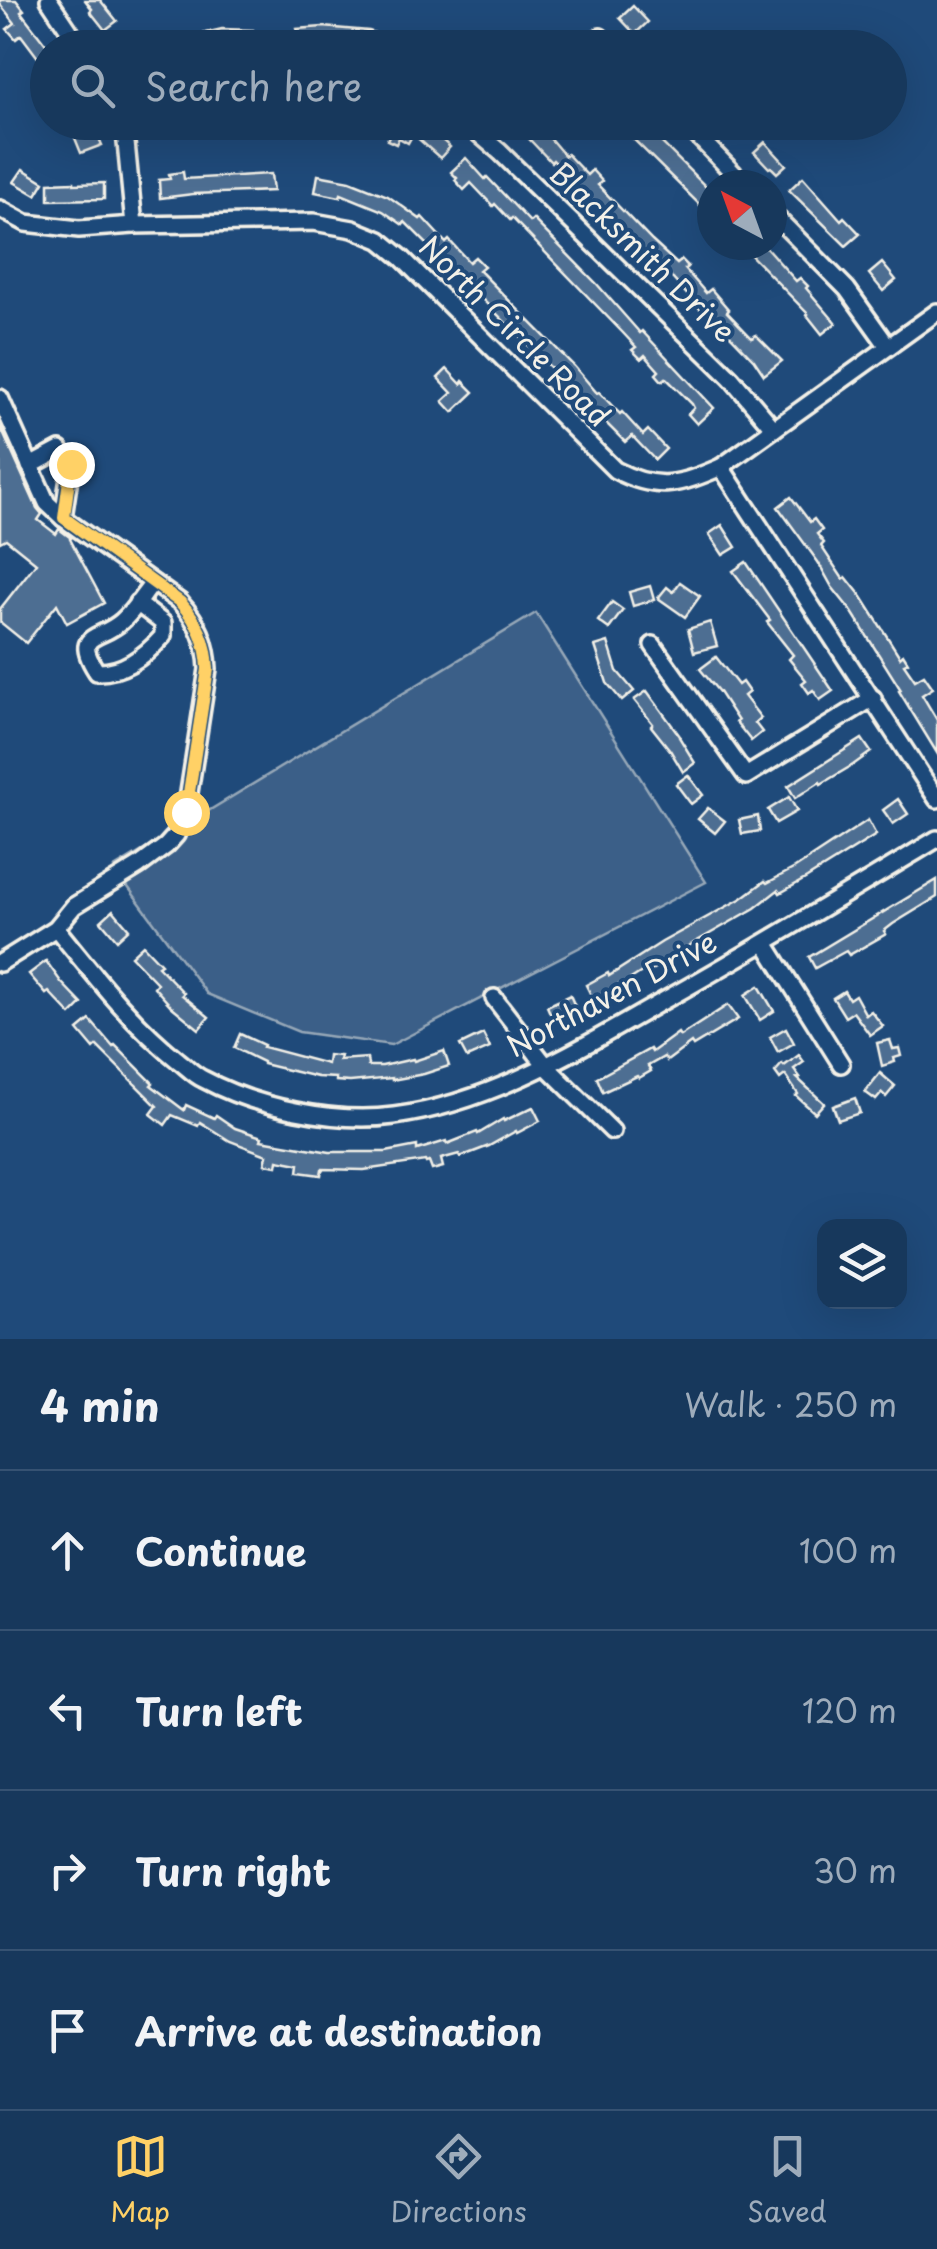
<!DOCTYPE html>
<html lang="en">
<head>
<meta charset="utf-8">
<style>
  body { margin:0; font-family:"Playpen Sans",sans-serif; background:#203f62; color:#f1f3f6 }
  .controls { position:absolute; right:30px; bottom:30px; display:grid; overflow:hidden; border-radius:20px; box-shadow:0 10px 40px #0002 }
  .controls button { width:90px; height:90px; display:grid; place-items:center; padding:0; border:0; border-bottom:2px solid #365272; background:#17385c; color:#f1f3f6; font:50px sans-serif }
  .compass { position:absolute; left:697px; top:170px; width:90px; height:90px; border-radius:50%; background:#17385c; box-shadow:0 10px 40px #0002; rotate:319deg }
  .stop { position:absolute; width:30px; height:30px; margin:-22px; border:8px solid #ffd166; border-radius:50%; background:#fff }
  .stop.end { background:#ffd166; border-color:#fff; box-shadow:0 2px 10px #0008 }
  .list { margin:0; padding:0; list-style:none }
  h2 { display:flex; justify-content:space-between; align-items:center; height:130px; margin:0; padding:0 40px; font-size:42px }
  h2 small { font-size:32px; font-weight:400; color:#9eacbb }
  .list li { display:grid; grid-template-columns:65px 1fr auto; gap:30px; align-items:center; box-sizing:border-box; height:160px; padding:0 40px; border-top:2px solid #365272 }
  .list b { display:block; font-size:38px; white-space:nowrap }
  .list em { font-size:32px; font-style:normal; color:#9eacbb }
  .icon { flex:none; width:55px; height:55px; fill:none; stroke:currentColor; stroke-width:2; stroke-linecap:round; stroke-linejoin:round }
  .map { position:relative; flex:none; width:937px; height:1339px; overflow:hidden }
  .search { position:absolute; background:#17385c; box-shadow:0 10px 40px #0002; left:30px; right:30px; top:30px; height:110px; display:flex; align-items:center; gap:25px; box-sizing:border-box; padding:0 35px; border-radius:55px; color:#9eacbb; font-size:38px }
  .sheet { height:770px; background:#17385c }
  nav { display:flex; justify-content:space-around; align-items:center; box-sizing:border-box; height:140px; border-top:2px solid #365272; background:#17385c; font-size:28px; color:#9eacbb }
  nav a { display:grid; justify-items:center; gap:5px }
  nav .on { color:#ffd166 }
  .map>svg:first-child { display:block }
  .green { fill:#3a5f88; stroke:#97a8b8; stroke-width:2.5 }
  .building { fill:#4d6e92; stroke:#f4f1e8; stroke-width:2.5 }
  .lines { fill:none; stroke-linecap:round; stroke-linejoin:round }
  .minor-casing { stroke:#f4f1e8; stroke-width:22 }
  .minor { stroke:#1f4a7a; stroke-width:15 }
  .route { stroke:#ffd166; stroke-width:12 }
  .labels { text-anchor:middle; stroke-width:8; stroke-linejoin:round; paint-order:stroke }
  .street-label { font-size:30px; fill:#f4f1e8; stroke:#1f4a7a }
</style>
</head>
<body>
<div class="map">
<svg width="937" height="1339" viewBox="0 0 937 1339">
  <rect width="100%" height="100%" fill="#1f4a7a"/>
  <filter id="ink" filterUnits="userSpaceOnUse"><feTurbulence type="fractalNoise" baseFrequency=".01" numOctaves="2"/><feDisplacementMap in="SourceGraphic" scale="20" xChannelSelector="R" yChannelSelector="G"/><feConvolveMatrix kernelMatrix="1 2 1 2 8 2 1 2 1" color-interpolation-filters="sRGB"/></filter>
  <g filter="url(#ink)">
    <path class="green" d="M536 613 706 882 391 1045 299 1032 207 994 114 868Z"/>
    <g class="building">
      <path d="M0 0H16L24 10 21 12 48 47V71L21 35 16 39 7 29 15 23 0 4Z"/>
      <path d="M85 0H100L117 21 105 30 90 11 92 9Z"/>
      <path d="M633 6 648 22 635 34 620 18Z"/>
      <path d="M323 27 369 31 413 46V48H370L332 42 298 44 297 29Z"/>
      <path d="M222 29 253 30V46H230V44L211 48 116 47 144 36 147 45 187 34 188 37Z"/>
      <path d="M89 122H92L102 145 81 153 75 138 79 136 76 128Z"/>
      <path d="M154 122H186L187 125 157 134Z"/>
      <path d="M369 122H412L431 133 432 131 450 147 440 158 413 134 408 143 399 138 396 144 387 140 391 132Z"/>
      <path d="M513 122H536L565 156 567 154 587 175 592 170 602 181 598 185 652 241 677 264 682 260 688 266 685 269 706 293 711 289 729 310 727 312 752 338 756 335 782 361 764 375 754 360 727 332 725 333 704 309 702 311 661 266 660 268 638 248 553 160 551 162Z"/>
      <path d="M616 122H641L708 189 712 185V217Z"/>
      <path d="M765 142 786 165 777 173 771 167 769 168 754 152Z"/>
      <path d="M466 158 485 179 487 177 530 222 533 219 596 283 640 333 642 331 714 408 697 424 688 414 694 408 692 404 666 378 662 381 656 374 659 371 645 355 641 359 632 350 636 347 623 333 512 218 510 220 495 204 493 206 471 183 464 190 455 180 457 178 451 172Z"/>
      <path d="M23 169 44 182 36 195 14 182Z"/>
      <path d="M183 172 184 179 271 174 273 191 193 194 160 198 159 180 170 179 169 174Z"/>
      <path d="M318 175 350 181 388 196 420 219 422 217 446 243 449 240 469 262 475 257 484 266 479 270 574 366 597 393 599 392 620 414 622 412 643 435 648 430 666 449 655 460 632 436 625 442 405 222 403 225 383 211 341 194 340 197 315 192Z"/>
      <path d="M803 177 841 220 844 217 860 234 846 246 789 190Z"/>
      <path d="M74 182V184L104 183V199L49 200V183Z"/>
      <path d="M741 245H764L796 281 800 278 808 286 806 288 836 323 822 334 807 315 808 314Z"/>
      <path d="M882 263 896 280 883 291 869 274Z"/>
      <path d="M447 369 461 384 463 381 474 392 453 412 443 401 452 393 438 378Z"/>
      <path d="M0 426 37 508 42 514 38 520 56 534 59 529 71 538 70 539 104 603 67 623 57 604 26 643 0 622V609L36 563 6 539 0 542Z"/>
      <path d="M791 497 810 522 814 519 822 530 817 534 824 543 821 546 843 579 846 577 862 597 900 657 903 654 908 662 904 664 915 680 924 675 933 688 922 695 937 720V753L899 691 901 690 852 612 832 587 818 562 778 507Z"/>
      <path d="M722 525 736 547 723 555 709 534Z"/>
      <path d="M746 562 833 691 820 700 813 690 809 693 802 683 806 680 789 659 793 655 767 622 770 620 733 571Z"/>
      <path d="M680 582 700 596 685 617 658 598 667 587 673 592Z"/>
      <path d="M650 586 654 600 633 606 629 592Z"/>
      <path d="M612 602 623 610 609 629 598 621Z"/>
      <path d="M710 622 717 646 694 652 688 629Z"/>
      <path d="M608 642 617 671 634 691 622 701 607 683 595 646Z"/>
      <path d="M716 657 738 685 742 682 749 692 744 696 761 718 755 723 762 732 751 741 736 722 738 721 719 692 700 669Z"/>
      <path d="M647 691 680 736 679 737 695 763 683 772 670 750 651 726 653 724 634 700Z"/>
      <path d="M862 739 871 752 853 765 821 784 820 782 795 798 788 786Z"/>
      <path d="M688 775 703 795 691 804 676 784Z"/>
      <path d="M789 797 797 811 776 823 768 810Z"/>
      <path d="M898 799 908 814 893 824 883 810Z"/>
      <path d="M708 808 725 821 715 833 698 819Z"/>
      <path d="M758 816 760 831 742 834 739 820Z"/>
      <path d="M868 820 876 835 807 878 780 893 778 890 755 908 671 956 650 972 648 968 623 984 622 983 593 999 586 985 608 973 609 976 662 942 742 898 765 881 767 883 795 868Z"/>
      <path d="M937 880V897L893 924 884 931 886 934 849 955 846 951 815 968 809 957Z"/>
      <path d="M113 910 129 929 117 940 101 921Z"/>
      <path d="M143 945 161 964 158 966 184 993 182 995 209 1017 199 1029 171 1006 154 987 157 983 131 956Z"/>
      <path d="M46 961 61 982 82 1004 71 1015 49 992 46 994 29 974Z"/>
      <path d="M759 986 774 1011 760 1020 745 995Z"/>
      <path d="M844 991 849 999 855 995 866 1015 871 1011 883 1026 870 1035 853 1012 845 1017 833 998Z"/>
      <path d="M570 995 577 1011 554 1022 547 1006Z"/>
      <path d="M728 1005 738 1019 693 1046 691 1043 667 1061 664 1057 648 1066 651 1071 639 1078 637 1076 603 1092 597 1078 650 1049 652 1052 678 1033 680 1036Z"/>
      <path d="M90 1020 113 1047 115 1045 153 1083 151 1085 184 1110 186 1105 214 1118 216 1115 235 1128 262 1137 261 1140 330 1152H386L417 1146V1150L446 1141 447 1144 477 1132 478 1134 503 1119 504 1121 533 1107 540 1121 517 1133 516 1131 489 1146 460 1157 459 1154 441 1159 443 1167 432 1170 429 1162 426 1163 425 1161 364 1170 322 1169 321 1175 298 1172 299 1164 278 1160 277 1166 265 1164 267 1155 230 1141 200 1122 198 1126 172 1115 165 1125 151 1114 157 1106 97 1046 94 1049 78 1030Z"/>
      <path d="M786 1028 794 1043 778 1052 770 1037Z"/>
      <path d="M240 1034 264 1045 263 1047 327 1064 328 1055 340 1056 339 1060 367 1058 368 1066H382L413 1059 414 1061 444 1051 449 1066 424 1074 392 1080V1078L350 1082 336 1081V1078L317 1077 263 1064V1062L234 1048Z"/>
      <path d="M483 1034 490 1048 467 1058 460 1045Z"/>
      <path d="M890 1040 893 1049 899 1048 901 1056 894 1058 895 1062 882 1066 877 1043Z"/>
      <path d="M799 1055 804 1062 794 1069 800 1077 797 1078 824 1103 815 1113 796 1096 798 1094 785 1075 780 1079 775 1072 782 1064 784 1066Z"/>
      <path d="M880 1073 895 1086 886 1097 882 1093 876 1100 865 1092Z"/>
      <path d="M855 1098 860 1113 838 1120 833 1106Z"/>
    </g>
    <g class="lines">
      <defs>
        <g id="minor">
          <path d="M49 0 81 48"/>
          <path d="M600 37 610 48"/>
          <path d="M124 122 134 225"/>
          <path d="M465 122 500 152 731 378 774 429"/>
          <path d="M684 122 745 185"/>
          <path d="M0 209 26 223 79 229 134 225 314 222 353 229 380 240 402 258 615 470C658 492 679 485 721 467L937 312"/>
          <path d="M772 213 847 289 887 345"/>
          <path d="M0 398 47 503 63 518 180 602C198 622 207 642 208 669L186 812 176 835 166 846 139 866 74 906 56 928 0 963"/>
          <path d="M30 466 60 450 71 464 63 518"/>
          <path d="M721 467 937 799"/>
          <path d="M137 603 163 623V636C146 655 124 673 97 672 71 632 100 641 122 621 134 611 143 595 153 583"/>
          <path d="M653 645 746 776 873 698"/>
          <path d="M56 928C94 975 131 1023 179 1061 187 1067 194 1075 203 1079 255 1107 335 1124 394 1116 492 1103 579 1049 663 1001 756 949 846 894 937 839"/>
          <path d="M765 943 841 1064"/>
          <path d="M494 998 547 1067 612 1131"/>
        </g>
      </defs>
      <use href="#minor" class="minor-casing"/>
      <use href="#minor" class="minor"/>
    </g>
  </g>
  <g class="lines" filter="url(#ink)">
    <path class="route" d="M71 464 64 518 180 602C198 622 207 642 208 669L186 812"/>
  </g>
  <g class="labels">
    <g class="street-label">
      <text transform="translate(642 253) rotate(44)" y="10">Blacksmith Drive</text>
      <text transform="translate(514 332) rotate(45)" y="10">North Circle Road</text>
      <text transform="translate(612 995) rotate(-28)" y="10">Northaven Drive</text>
    </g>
  </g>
</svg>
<div class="controls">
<button><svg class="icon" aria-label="layers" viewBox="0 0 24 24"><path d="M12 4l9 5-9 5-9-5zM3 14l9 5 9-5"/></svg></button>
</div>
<svg class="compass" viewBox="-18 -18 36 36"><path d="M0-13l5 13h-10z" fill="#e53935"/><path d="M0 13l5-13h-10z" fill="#9eacbb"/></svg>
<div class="stop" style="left:186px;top:812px"></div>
<div class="stop end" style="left:71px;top:464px"></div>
<div class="search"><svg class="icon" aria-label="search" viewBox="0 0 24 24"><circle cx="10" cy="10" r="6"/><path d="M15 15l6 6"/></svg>Search here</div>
</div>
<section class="sheet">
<h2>4 min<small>Walk · 250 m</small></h2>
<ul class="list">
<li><svg class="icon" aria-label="ahead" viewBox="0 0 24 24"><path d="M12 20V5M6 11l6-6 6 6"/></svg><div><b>Continue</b></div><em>100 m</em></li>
<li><svg class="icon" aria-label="left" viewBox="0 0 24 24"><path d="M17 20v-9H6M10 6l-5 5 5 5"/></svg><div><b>Turn left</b></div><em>120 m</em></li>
<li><svg class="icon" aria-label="right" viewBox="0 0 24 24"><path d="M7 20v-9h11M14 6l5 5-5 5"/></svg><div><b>Turn right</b></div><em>30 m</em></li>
<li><svg class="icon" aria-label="arrive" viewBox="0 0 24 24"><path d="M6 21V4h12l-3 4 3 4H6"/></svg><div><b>Arrive at destination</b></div></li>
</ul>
</section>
<nav>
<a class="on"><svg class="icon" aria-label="map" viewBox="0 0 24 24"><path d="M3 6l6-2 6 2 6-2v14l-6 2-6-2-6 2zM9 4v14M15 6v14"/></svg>Map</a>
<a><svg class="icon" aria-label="directions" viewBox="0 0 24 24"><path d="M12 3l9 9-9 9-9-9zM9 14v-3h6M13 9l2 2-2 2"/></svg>Directions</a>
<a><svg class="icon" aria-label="saved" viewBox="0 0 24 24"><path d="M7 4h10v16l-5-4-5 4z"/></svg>Saved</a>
</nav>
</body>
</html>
